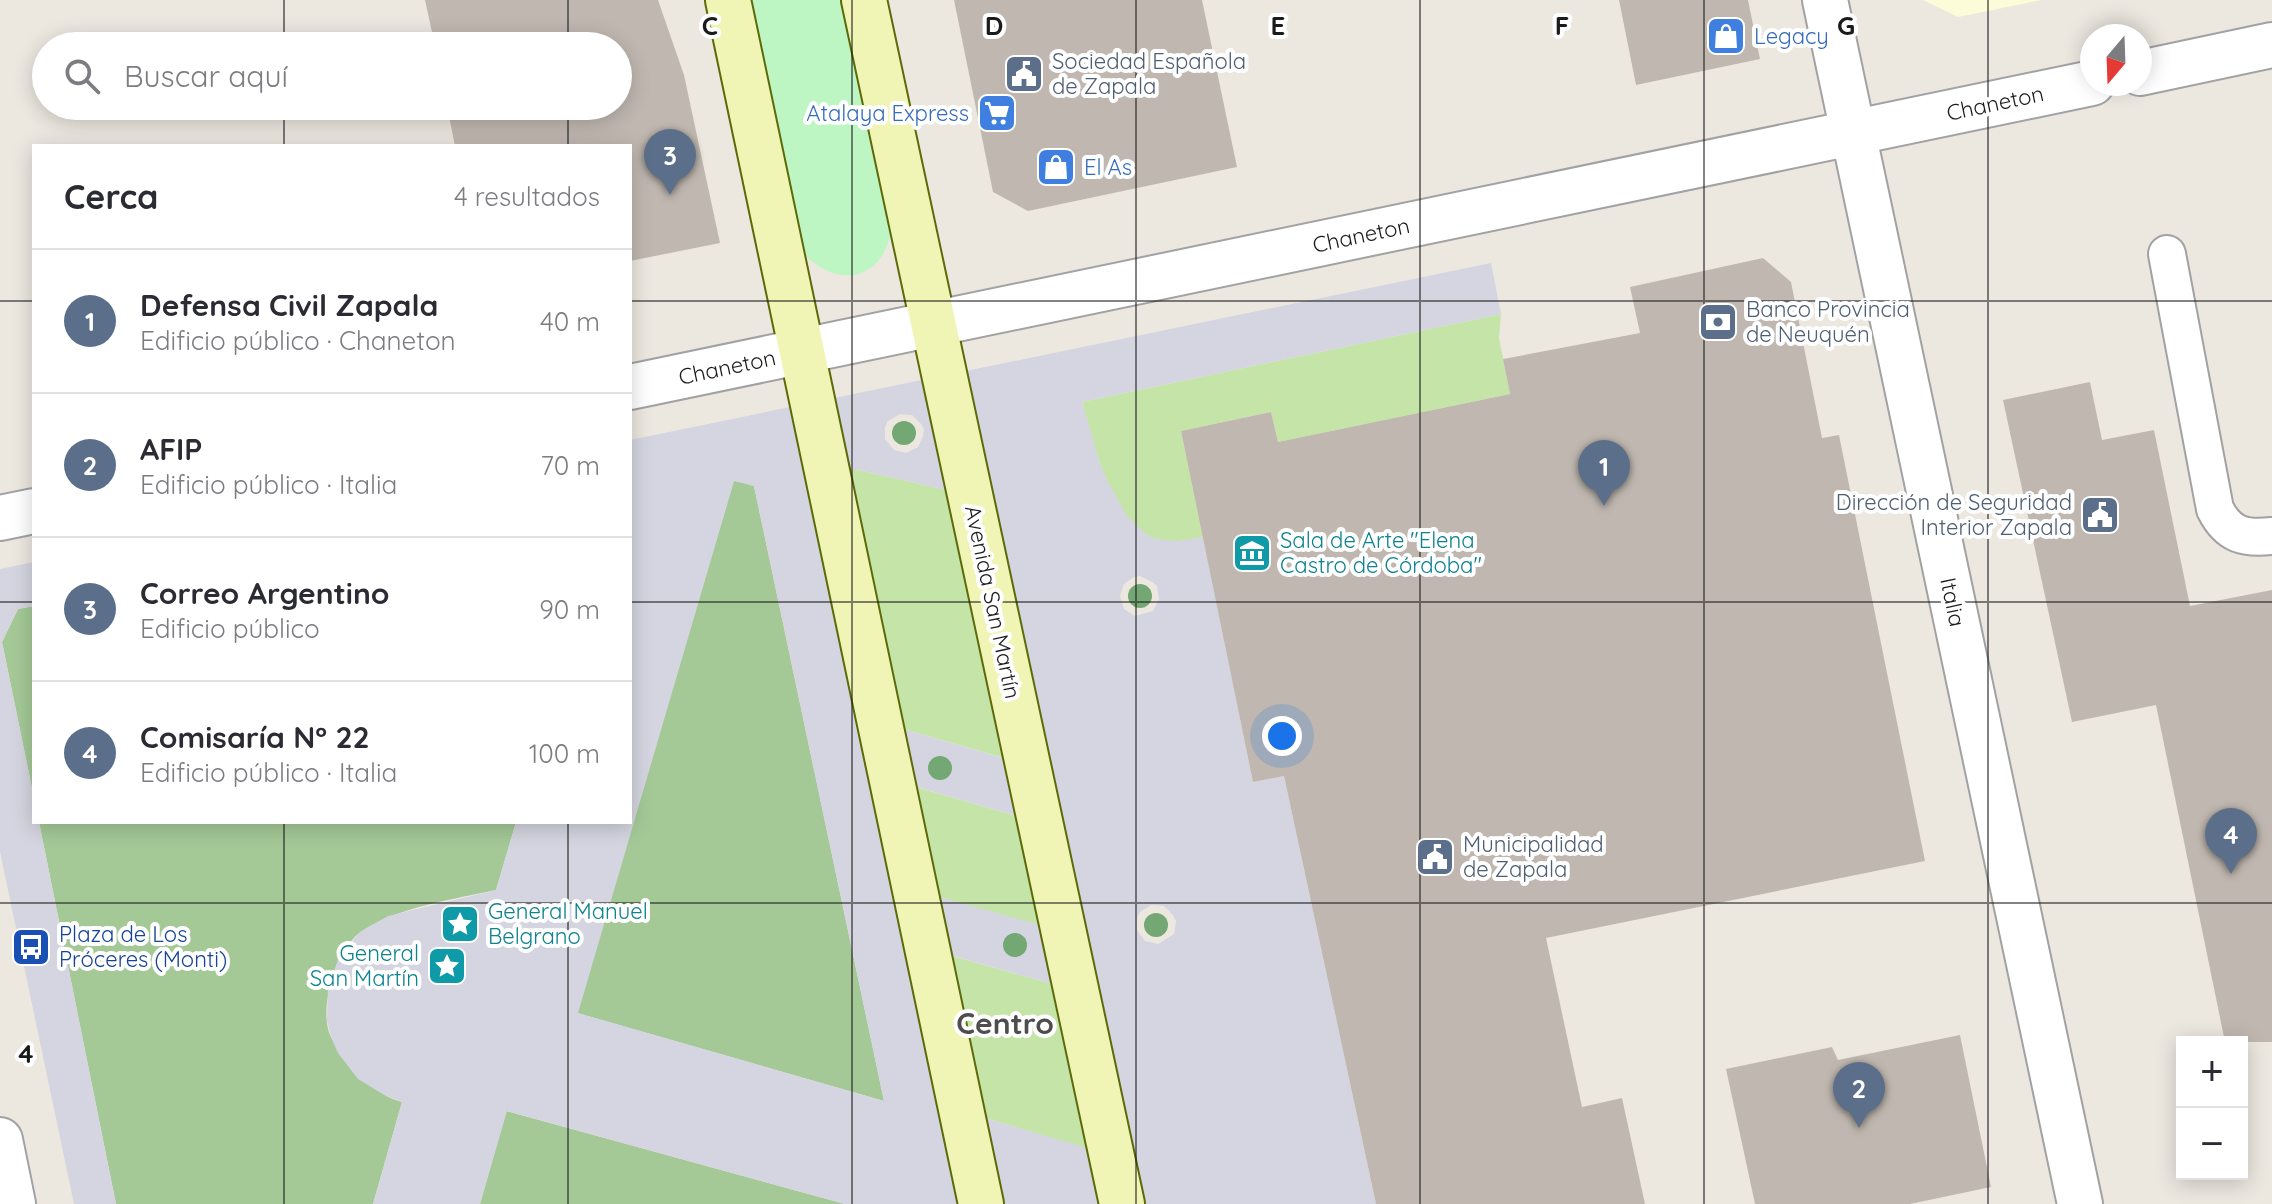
<!DOCTYPE html>
<html lang="es">
<head>
<meta charset="utf-8">
<style>
  body { margin:0; font-family:Quicksand,sans-serif; background:#f7f7f7; color:#2b2b33 }
  .controls { position:absolute; right:24px; bottom:24px; display:grid; overflow:hidden; border-radius:0px; box-shadow:0 4px 20px #0003 }
  .controls button { width:72px; height:72px; display:grid; place-items:center; padding:0; border:0; border-bottom:2px solid #e1e1e2; background:#fff; color:#2b2b33; font:40px sans-serif }
  .compass { position:absolute; left:2080px; top:24px; width:72px; height:72px; border-radius:50%; background:#fff; box-shadow:0 4px 20px #0003; rotate:199deg }
  .you { position:absolute; left:1282px; top:736px; width:28px; height:28px; margin:-20px; border:6px solid #fff; border-radius:50%; background:#1a73e8; box-shadow:0 0 0 12px #1a73e833 }
  .badge { display:grid; place-items:center; width:52px; height:52px; border-radius:50%; background:#0b8043; color:#fff; font-size:26px; font-weight:700 }
  .pin { position:absolute; translate:-50% -66px; filter:drop-shadow(0 2px 4px #0008) }
  .pin::after { content:''; position:absolute; top:42px; width:28px; height:24px; background:inherit; clip-path:polygon(0 0,100% 0,50% 100%) }
  .list { margin:0; padding:0; list-style:none }
  h2 { display:flex; justify-content:space-between; align-items:center; height:104px; margin:0; padding:0 32px; font-size:34px }
  h2 small { font-size:26px; font-weight:400; color:#7c7c81 }
  .list li { display:grid; grid-template-columns:52px 1fr auto; gap:24px; align-items:center; box-sizing:border-box; height:144px; padding:0 32px; border-top:2px solid #e1e1e2 }
  .list b { display:block; font-size:30px; white-space:nowrap }
  .list p { margin:0; font-size:26px; white-space:nowrap; color:#7c7c81 }
  .list em { font-size:26px; font-style:normal; color:#7c7c81 }
  .icon { flex:none; width:44px; height:44px; fill:none; stroke:currentColor; stroke-width:2; stroke-linecap:round; stroke-linejoin:round }
  .map { position:relative; flex:none; width:2272px; height:1204px; overflow:hidden }
  .search { position:absolute; background:#fff; box-shadow:0 4px 20px #0003; left:32px; top:32px; width:600px; height:88px; display:flex; align-items:center; gap:20px; box-sizing:border-box; padding:0 28px; border-radius:44px; color:#7c7c81; font-size:30px }
  .panel { position:absolute; background:#fff; box-shadow:0 4px 20px #0003; left:32px; top:144px; width:600px; height:680px; border-radius:0px }
  .map>svg:first-child { display:block }
  .education { fill:#fcfdd8 }
  .grass { fill:#c4e5a7 }
  .forest { fill:#a4c997 }
  .park { fill:#bdf6c3 }
  .plaza { fill:#d5d5e1; fill-rule:evenodd }
  .building { fill:#c0b8b0 }
  .lines { fill:none; stroke-linecap:round; stroke-linejoin:round }
  .lane-casing { stroke:#a2a2a2; stroke-width:40 }
  .street-casing { stroke:#a2a2a2; stroke-width:48 }
  .secondary-casing { stroke:#5c6a0a; stroke-width:48 }
  .lane { stroke:#fff; stroke-width:36 }
  .street { stroke:#fff; stroke-width:44 }
  .secondary { stroke:#f0f5b5; stroke-width:44 }
  .tree { fill:#73a774 }
  .grid { fill:none; stroke:#1b1b1b; stroke-width:2; stroke-opacity:0.55 }
  .labels { text-anchor:middle; stroke-width:8; stroke-linejoin:round; paint-order:stroke }
  .shop-label { font-size:22px; fill:#366cbe; stroke:#fff; text-anchor:start }
  .service-label { font-size:22px; fill:#4e5e75; stroke:#fff; text-anchor:start }
  .street-label { font-size:22px; fill:#1b1b1b; stroke:#fff }
  .culture-label { font-size:22px; fill:#0d838f; stroke:#fff; text-anchor:start }
  .transit-label { font-size:22px; fill:#164399; stroke:#fff; text-anchor:start }
  .district-label { font-size:30px; font-weight:bold; fill:#4e4e4e; stroke:#fff }
  .grid-label { font-size:26px; text-anchor:middle; font-weight:bold; fill:#1b1b1b; stroke:#fff; stroke-width:8; stroke-linejoin:round; paint-order:stroke }
</style>
</head>
<body>
<div class="map">
<svg width="2272" height="1204" viewBox="0 0 2272 1204">
  <rect width="100%" height="100%" fill="#ece8e0"/>
  <path class="education" d="M1923 0H2042L1958 17Z"/>
  <g class="grass">
    <path d="M1501 314 1499 338 1510 394 1278 442 1271 412 1181 431 1203 537C1191 539 1178 543 1165 541 1114 535 1093 443 1082 402Z"/>
    <path d="M845 467 947 490 1004 758 900 728Z"/>
    <path d="M912 786 1017 816 1040 926 936 896Z"/>
    <path d="M949 955 1052 984 1088 1149 982 1117Z"/>
  </g>
  <g class="forest">
    <path d="M734 480 754 486 884 1101 577 1013Z"/>
    <path d="M34 606V798L2 642 18 609Z"/>
    <path d="M39 822H516L496 890C451 900 401 906 362 931 337 947 317 1010 331 1037 335 1044 377 1090 385 1095 389 1098 396 1100 402 1102L373 1204H116Z"/>
    <path d="M506 1111 845 1204H480Z"/>
  </g>
  <path class="park" d="M747 0H845L892 220C890 276 842 294 803 253Z"/>
  <g class="plaza">
    <path d="M1491 263 1501 314 1082 402 1100 464 1108 482 1127 516 1147 535 1156 539 1179 541 1203 537 1253 782 1284 776 1376 1204H845L507 1111 480 1204H373L402 1102 386 1096 358 1079 338 1053 331 1037 327 1021 328 988 339 957 360 932 388 916 496 890 516 822H630V440ZM900 414 912 415 921 424 924 430 923 436 918 447 906 453 894 450 885 439V427L888 421ZM845 467 947 490 1003 758 900 728ZM734 481 754 486 884 1101 578 1013ZM1140 576 1152 582 1157 586 1159 599 1153 611 1135 616 1124 609 1120 596 1124 584 1134 577ZM913 786 1017 816 1040 925 936 896ZM1151 905 1164 906 1173 915 1176 921 1174 934 1158 944 1145 941 1137 930V918L1140 912ZM950 955 1052 984 1087 1148 982 1117Z"/>
    <path d="M34 562V606L18 609 2 642 34 798V822H39L116 1204H74L0 852V569Z"/>
  </g>
  <g class="building">
    <path d="M425 0H658L684 75 720 243 630 261V146H455L447 106H618V46H435Z"/>
    <path d="M954 0H1202L1237 167 1028 211 993 192Z"/>
    <path d="M1619 0H1748L1760 59 1636 85Z"/>
    <path d="M1763 258 1791 282 1822 438 1839 435 1925 861 1546 938 1582 1107 1622 1098 1645 1204H1376L1284 776 1253 782 1181 431 1271 412 1278 442 1510 394 1503 359 1640 333 1630 287Z"/>
    <path d="M2090 382 2102 440 2154 430 2190 606 2272 590V1042H2225L2156 705 2072 722 2003 400Z"/>
    <path d="M1960 1035 1991 1187 1910 1204H1755L1726 1069 1832 1047 1838 1060Z"/>
  </g>
  <g class="lines">
    <defs>
      <path id="lane" d="M2167 254 2215 509C2228 535 2244 539 2272 536"/>
      <g id="street">
        <path d="M1825 0 2080 1204"/>
        <path d="M2140 73 2272 45"/>
        <path d="M630 387 2092 83"/>
        <path d="M0 518 34 511"/>
        <path d="M0 1140 13 1204"/>
      </g>
      <g id="secondary">
        <path d="M728 0 981 1204"/>
        <path d="M864 0 1122 1204"/>
      </g>
    </defs>
    <use href="#lane" class="lane-casing"/>
    <use href="#street" class="street-casing"/>
    <use href="#secondary" class="secondary-casing"/>
    <use href="#lane" class="lane"/>
    <use href="#street" class="street"/>
    <use href="#secondary" class="secondary"/>
  </g>
  <g class="tree">
    <circle cx="904" cy="433" r="12"/>
    <circle cx="1140" cy="596" r="12"/>
    <circle cx="940" cy="768" r="12"/>
    <circle cx="1156" cy="925" r="12"/>
    <circle cx="1015" cy="945" r="12"/>
  </g>
  <path class="grid" d="M284 0V46M568 0V46M852 0V1204M1136 0V1204M1420 0V1204M1704 0V1204M1988 0V1204M284 106V146M568 106V146M0 301H34M630 301H2272M0 602H34M630 602H2272M284 822V1204M568 822V1204M0 903H2272"/>
  <defs>
    <symbol id="shop-square" viewBox="-11 -11 22 22"><rect x="-9" y="-9" width="18" height="18" rx="4" fill="#3f7fe0" stroke="#fff"/><path d="M-5-2.5h2.3a2.7 3.5 0 0 1 5.4 0H5L5.5 6h-11ZM-1.5-2.5h3a1.5 2.3 0 0 0-3 0Z" fill="#fff"/></symbol>
    <symbol id="civic-square" viewBox="-11 -11 22 22"><rect x="-9" y="-9" width="18" height="18" rx="4" fill="#5c6f8a" stroke="#fff"/><path d="M-.6-6.5H3V-4.5H.6V-3L4-1V1h2V6H-6V1h2V-1L-.6-3ZM-1.2 2.5V6h2.4V2.5Z" fill="#fff"/></symbol>
    <symbol id="supermarket-square" viewBox="-11 -11 22 22"><rect x="-9" y="-9" width="18" height="18" rx="4" fill="#3f7fe0" stroke="#fff"/><path d="M-6-5.5h2.5l.6 2H6L4.5 2H-2.5L-4.4-4H-6ZM-1.5 3.2a1.3 1.3 0 1 0 .1 0ZM3 3.2a1.3 1.3 0 1 0 .1 0Z" fill="#fff"/></symbol>
    <symbol id="bank-square" viewBox="-11 -11 22 22"><rect x="-9" y="-9" width="18" height="18" rx="4" fill="#5c6f8a" stroke="#fff"/><path d="M-6-4H6V4H-6ZM0-2.3a2.3 2.3 0 1 0 0 4.6a2.3 2.3 0 1 0 0-4.6Z" fill="#fff"/></symbol>
    <symbol id="museum-square" viewBox="-11 -11 22 22"><rect x="-9" y="-9" width="18" height="18" rx="4" fill="#0f9aa8" stroke="#fff"/><path d="M0-6L6-3V-2H-6V-3ZM-5-1h2V3h-2ZM-1-1h2V3h-2ZM3-1h2V3H3ZM-6 4H6V6H-6Z" fill="#fff"/></symbol>
    <symbol id="sight-square" viewBox="-11 -11 22 22"><rect x="-9" y="-9" width="18" height="18" rx="4" fill="#0f9aa8" stroke="#fff"/><path d="M0-6L1.8-2.2L6-1.7L2.9 1.2L3.7 5.4L0 3.3L-3.7 5.4L-2.9 1.2L-6-1.7L-1.8-2.2Z" fill="#fff"/></symbol>
    <symbol id="bus-square" viewBox="-11 -11 22 22"><rect x="-9" y="-9" width="18" height="18" rx="4" fill="#1a4fb4" stroke="#fff"/><path d="M-5-6H5V4H4V6H2V4H-2V6H-4V4H-5ZM-3.5-4V0h7V-4ZM-3.5 1.2v1.5H-2V1.2ZM2 1.2v1.5H3.5V1.2Z" fill="#fff"/></symbol>
  </defs>
  <g fill-rule="evenodd">
    <use href="#shop-square" x="1704" y="14" width="44" height="44"/>
    <use href="#civic-square" x="1002" y="52" width="44" height="44"/>
    <use href="#supermarket-square" x="975" y="91" width="44" height="44"/>
    <use href="#shop-square" x="1034" y="145" width="44" height="44"/>
    <use href="#bank-square" x="1696" y="300" width="44" height="44"/>
    <use href="#civic-square" x="2078" y="493" width="44" height="44"/>
    <use href="#museum-square" x="1230" y="531" width="44" height="44"/>
    <use href="#civic-square" x="1413" y="835" width="44" height="44"/>
    <use href="#sight-square" x="438" y="902" width="44" height="44"/>
    <use href="#bus-square" x="9" y="925" width="44" height="44"/>
    <use href="#sight-square" x="425" y="944" width="44" height="44"/>
  </g>
  <g class="labels">
    <g class="shop-label">
      <text x="1754" y="44">Legacy</text>
      <text x="969" y="121" text-anchor="end">Atalaya Express</text>
      <text x="1084" y="175">El As</text>
    </g>
    <g class="service-label">
      <text x="1052" y="69">Sociedad Española<tspan x="1052" dy="25">de Zapala</tspan></text>
      <text x="1746" y="317">Banco Provincia<tspan x="1746" dy="25">de Neuquén</tspan></text>
      <text x="2072" y="510" text-anchor="end">Dirección de Seguridad<tspan x="2072" dy="25">Interior Zapala</tspan></text>
      <text x="1463" y="852">Municipalidad<tspan x="1463" dy="25">de Zapala</tspan></text>
    </g>
    <g class="street-label">
      <text transform="translate(1995 103) rotate(-12)" y="8">Chaneton</text>
      <text transform="translate(1361 235) rotate(-12)" y="8">Chaneton</text>
      <text transform="translate(727 367) rotate(-12)" y="8">Chaneton</text>
      <text transform="translate(993 602) rotate(78)" y="8">Avenida San Martín</text>
      <text transform="translate(1953 602) rotate(78)" y="8">Italia</text>
    </g>
    <g class="culture-label">
      <text x="1280" y="548">Sala de Arte "Elena<tspan x="1280" dy="25">Castro de Córdoba"</tspan></text>
      <text x="488" y="919">General Manuel<tspan x="488" dy="25">Belgrano</tspan></text>
      <text x="419" y="961" text-anchor="end">General<tspan x="419" dy="25">San Martín</tspan></text>
    </g>
    <g class="transit-label">
      <text x="59" y="942">Plaza de Los<tspan x="59" dy="25">Próceres (Monti)</tspan></text>
    </g>
    <g class="district-label">
      <text x="1005" y="1034">Centro</text>
    </g>
  </g>
  <g class="grid-label">
    <text x="710" y="35">C</text>
    <text x="994" y="35">D</text>
    <text x="1278" y="35">E</text>
    <text x="1562" y="35">F</text>
    <text x="1846" y="35">G</text>
    <text x="26" y="1063">4</text>
  </g>
</svg>
<div class="controls">
<button>+</button>
<button>−</button>
</div>
<svg class="compass" viewBox="-18 -18 36 36"><path d="M0-13l5 13h-10z" fill="#e53935"/><path d="M0 13l5-13h-10z" fill="#7c7c81"/></svg>
<div class="you"></div>
<div class="pin badge" style="left:1604px;top:506px;background:#5c6f8a">1</div>
<div class="pin badge" style="left:1859px;top:1128px;background:#5c6f8a">2</div>
<div class="pin badge" style="left:670px;top:195px;background:#5c6f8a">3</div>
<div class="pin badge" style="left:2231px;top:874px;background:#5c6f8a">4</div>
<div class="search"><svg class="icon" aria-label="search" viewBox="0 0 24 24"><circle cx="10" cy="10" r="6"/><path d="M15 15l6 6"/></svg>Buscar aquí</div>
<section class="panel">
<h2>Cerca<small>4 resultados</small></h2>
<ul class="list">
<li><span class="badge" style="background:#5c6f8a">1</span><div><b>Defensa Civil Zapala</b><p>Edificio público · Chaneton</p></div><em>40 m</em></li>
<li><span class="badge" style="background:#5c6f8a">2</span><div><b>AFIP</b><p>Edificio público · Italia</p></div><em>70 m</em></li>
<li><span class="badge" style="background:#5c6f8a">3</span><div><b>Correo Argentino</b><p>Edificio público</p></div><em>90 m</em></li>
<li><span class="badge" style="background:#5c6f8a">4</span><div><b>Comisaría N° 22</b><p>Edificio público · Italia</p></div><em>100 m</em></li>
</ul>
</section>
</div>
</body>
</html>
